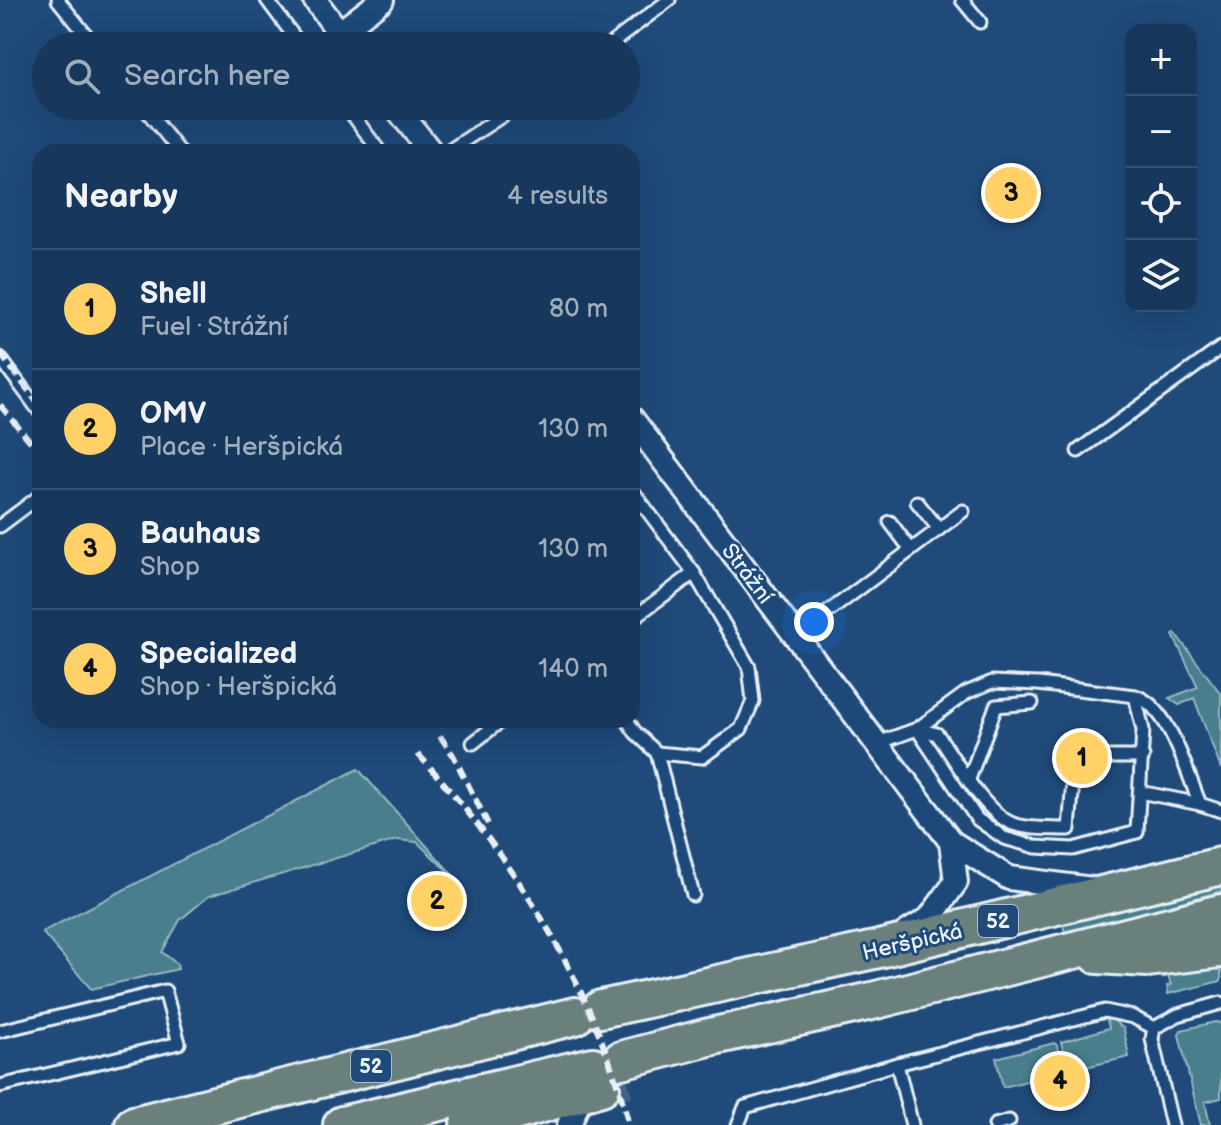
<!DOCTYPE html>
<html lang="en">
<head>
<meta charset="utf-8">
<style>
  body { margin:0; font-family:"Balsamiq Sans",sans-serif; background:#203f62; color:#f1f3f6 }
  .controls { position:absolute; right:24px; top:24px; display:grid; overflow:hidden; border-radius:16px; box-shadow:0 8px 32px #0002 }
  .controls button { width:72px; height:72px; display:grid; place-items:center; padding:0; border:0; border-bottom:2px solid #365272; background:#17385c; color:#f1f3f6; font:40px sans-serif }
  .you { position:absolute; left:814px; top:622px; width:28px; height:28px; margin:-20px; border:6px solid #fff; border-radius:50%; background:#1a73e8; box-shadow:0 0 0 12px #1a73e833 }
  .badge { display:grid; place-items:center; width:52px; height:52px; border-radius:50%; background:#ffd166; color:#111; font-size:26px; font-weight:700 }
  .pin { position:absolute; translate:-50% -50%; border:4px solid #fff; box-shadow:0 2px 8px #0006 }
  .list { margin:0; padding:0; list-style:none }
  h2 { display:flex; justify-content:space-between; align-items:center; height:104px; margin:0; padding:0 32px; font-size:34px }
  h2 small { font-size:26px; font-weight:400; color:#9eacbb }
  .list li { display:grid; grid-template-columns:52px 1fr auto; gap:24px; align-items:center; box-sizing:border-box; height:120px; padding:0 32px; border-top:2px solid #365272 }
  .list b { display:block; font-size:30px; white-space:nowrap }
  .list p { margin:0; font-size:26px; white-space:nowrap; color:#9eacbb }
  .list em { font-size:26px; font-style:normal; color:#9eacbb }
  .icon { flex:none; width:44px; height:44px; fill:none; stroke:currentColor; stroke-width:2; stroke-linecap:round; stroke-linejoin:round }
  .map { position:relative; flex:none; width:1221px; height:1125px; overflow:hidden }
  .search { position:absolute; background:#17385c; box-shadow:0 8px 32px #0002; left:32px; top:32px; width:608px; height:88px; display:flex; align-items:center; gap:20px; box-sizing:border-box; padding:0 28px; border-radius:44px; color:#9eacbb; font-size:30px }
  .panel { position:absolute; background:#17385c; box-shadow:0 8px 32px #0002; left:32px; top:144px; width:608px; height:584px; border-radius:24px }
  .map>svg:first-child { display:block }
  .green { fill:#497e8c; stroke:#98b8c2; stroke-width:2 }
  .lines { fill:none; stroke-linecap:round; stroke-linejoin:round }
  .primary-tunnel { stroke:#3d638d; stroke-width:36; stroke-dasharray:36 18; stroke-linecap:butt }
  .lane-casing { stroke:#e8f1f8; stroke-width:17 }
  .street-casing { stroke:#e8f1f8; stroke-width:28 }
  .primary-casing { stroke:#e8f1f8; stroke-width:42 }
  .lane { stroke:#1f4a7a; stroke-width:11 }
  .street { stroke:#1f4a7a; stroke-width:22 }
  .primary { stroke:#6a807d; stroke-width:36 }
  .rail { stroke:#e8f1f8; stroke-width:6; stroke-dasharray:12 6; stroke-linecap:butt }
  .labels { text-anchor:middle; stroke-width:6; stroke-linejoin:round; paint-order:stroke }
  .shield { fill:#1f4a7a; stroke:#acbfd2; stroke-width:2 }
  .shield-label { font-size:20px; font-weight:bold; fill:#e8f1f8 }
  .street-label { font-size:22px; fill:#e8f1f8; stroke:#1f4a7a }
</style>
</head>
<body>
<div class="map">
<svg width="1221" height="1125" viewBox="0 0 1221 1125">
  <rect width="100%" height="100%" fill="#1f4a7a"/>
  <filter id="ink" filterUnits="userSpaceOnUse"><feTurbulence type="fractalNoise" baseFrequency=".0125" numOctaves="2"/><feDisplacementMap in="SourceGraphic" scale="16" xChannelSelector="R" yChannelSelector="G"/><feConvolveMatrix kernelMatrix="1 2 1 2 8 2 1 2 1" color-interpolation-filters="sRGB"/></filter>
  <g filter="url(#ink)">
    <g class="green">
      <path d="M1175 633 1221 694V769L1194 698 1179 705 1169 698 1198 687 1173 635Z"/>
      <path d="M358 769 459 882 417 842 397 840 209 896 180 920 162 952 177 964 178 969 91 989 42 932Z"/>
      <path d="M1221 883V891L1065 934 1063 924Z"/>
      <path d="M1221 954V981L1168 994 1167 986 1171 985 1168 976 1162 978 1160 963Z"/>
      <path d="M1112 1019 1124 1029 1129 1057 1068 1071 1061 1042 1109 1028 1107 1020Z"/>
      <path d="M1215 1022 1221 1023V1098L1205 1102 1210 1125H1201L1179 1035 1181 1030Z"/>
      <path d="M1054 1043 1057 1045 1060 1059 1053 1062 1055 1074 1003 1087 996 1058Z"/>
    </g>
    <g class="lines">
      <path class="primary-tunnel" d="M601 1087 627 1079"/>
      <defs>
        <g id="lane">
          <path d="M58 0 95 46"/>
          <path d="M267 0 301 46"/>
          <path d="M962 0 980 22"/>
          <path d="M608 46 669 0"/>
          <path d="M143 106 180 152"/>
          <path d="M346 106 380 152"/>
          <path d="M447 152 517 106"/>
          <path d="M0 358 40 412"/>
          <path d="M1078 451 1221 348"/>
          <path d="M917 502 939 529"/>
          <path d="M890 522 911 550"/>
          <path d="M0 526 40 496"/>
          <path d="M632 619 694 573"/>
          <path d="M796 636 963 511"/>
          <path d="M992 682 1038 684 1135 696 1143 730 1137 832 1073 849 1036 847 1004 838 977 819 917 729 966 693Z"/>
          <path d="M1135 696C1169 705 1187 773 1200 804L1221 811"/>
          <path d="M627 720 635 732 657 753 702 757 741 729 753 701 749 667 694 573 632 490"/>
          <path d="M473 743 502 720"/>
          <path d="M878 743 917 729 937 734C955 759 984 813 1013 824 1031 830 1051 828 1069 829L1075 757H1143"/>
          <path d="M657 753 693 895"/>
          <path d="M969 779 996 706 1032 703"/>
          <path d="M1140 792 1200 804"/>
          <path d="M0 1031 165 991 179 1043 0 1086"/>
          <path d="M738 1125 745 1107 897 1064"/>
          <path d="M912 1125 897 1064 1105 1011 1133 1017 1154 1028"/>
          <path d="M995 1125 1009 1121"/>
          <path d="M1172 1125 1152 1039 1154 1028 1178 1015 1221 1003"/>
        </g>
        <g id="street">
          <path d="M315 0 349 46"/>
          <path d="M339 33 382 0"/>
          <path d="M395 106 431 152"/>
          <path d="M632 419 951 842"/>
          <path d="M906 933 929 919 956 882 951 842 1009 878 1092 889"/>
          <path d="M569 1125 582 1093"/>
        </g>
        <g id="primary">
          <path d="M1098 955 1148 958 1221 949"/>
          <path d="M601 1009 879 949 1221 866"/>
          <path d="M621 1060 705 1038 872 1001 1221 913"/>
          <path d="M134 1125 575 1016"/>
          <path d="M342 1125 593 1066"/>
          <path d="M469 1125 601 1087"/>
        </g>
      </defs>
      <use href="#lane" class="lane-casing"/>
      <use href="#street" class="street-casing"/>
      <use href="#primary" class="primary-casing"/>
      <use href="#lane" class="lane"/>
      <use href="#street" class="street"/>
      <use href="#primary" class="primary"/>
      <g class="rail">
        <path d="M0 353 40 406"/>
        <path d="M0 405 40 453"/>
        <path d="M440 736 453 755 488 824"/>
        <path d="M418 754C516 861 592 983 629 1125"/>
      </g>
    </g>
  </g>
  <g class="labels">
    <g class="shield">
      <rect x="978" y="905" width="40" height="32" rx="6"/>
      <rect x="351" y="1050" width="40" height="32" rx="6"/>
    </g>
    <g class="shield-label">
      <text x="998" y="928">52</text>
      <text x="371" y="1073">52</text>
    </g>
    <g class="street-label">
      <text transform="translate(748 573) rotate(53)" y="8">Strážní</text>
      <text transform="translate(912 941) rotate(-13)" y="8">Heršpická</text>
    </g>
  </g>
</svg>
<div class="controls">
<button>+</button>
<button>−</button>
<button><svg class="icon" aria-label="locate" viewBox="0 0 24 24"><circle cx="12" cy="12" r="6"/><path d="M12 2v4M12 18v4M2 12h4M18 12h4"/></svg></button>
<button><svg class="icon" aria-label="layers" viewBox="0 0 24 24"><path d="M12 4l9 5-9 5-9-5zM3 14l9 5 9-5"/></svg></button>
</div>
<div class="you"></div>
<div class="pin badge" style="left:1082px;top:758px">1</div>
<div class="pin badge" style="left:437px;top:901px">2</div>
<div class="pin badge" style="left:1011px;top:193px">3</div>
<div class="pin badge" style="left:1060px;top:1081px">4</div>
<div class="search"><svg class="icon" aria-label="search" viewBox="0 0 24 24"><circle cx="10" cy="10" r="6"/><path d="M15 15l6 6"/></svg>Search here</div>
<section class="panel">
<h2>Nearby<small>4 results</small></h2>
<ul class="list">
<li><span class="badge">1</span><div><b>Shell</b><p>Fuel · Strážní</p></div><em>80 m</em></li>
<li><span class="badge">2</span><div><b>OMV</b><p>Place · Heršpická</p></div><em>130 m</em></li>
<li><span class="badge">3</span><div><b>Bauhaus</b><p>Shop</p></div><em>130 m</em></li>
<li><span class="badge">4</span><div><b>Specialized</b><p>Shop · Heršpická</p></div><em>140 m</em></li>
</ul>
</section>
</div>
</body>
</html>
